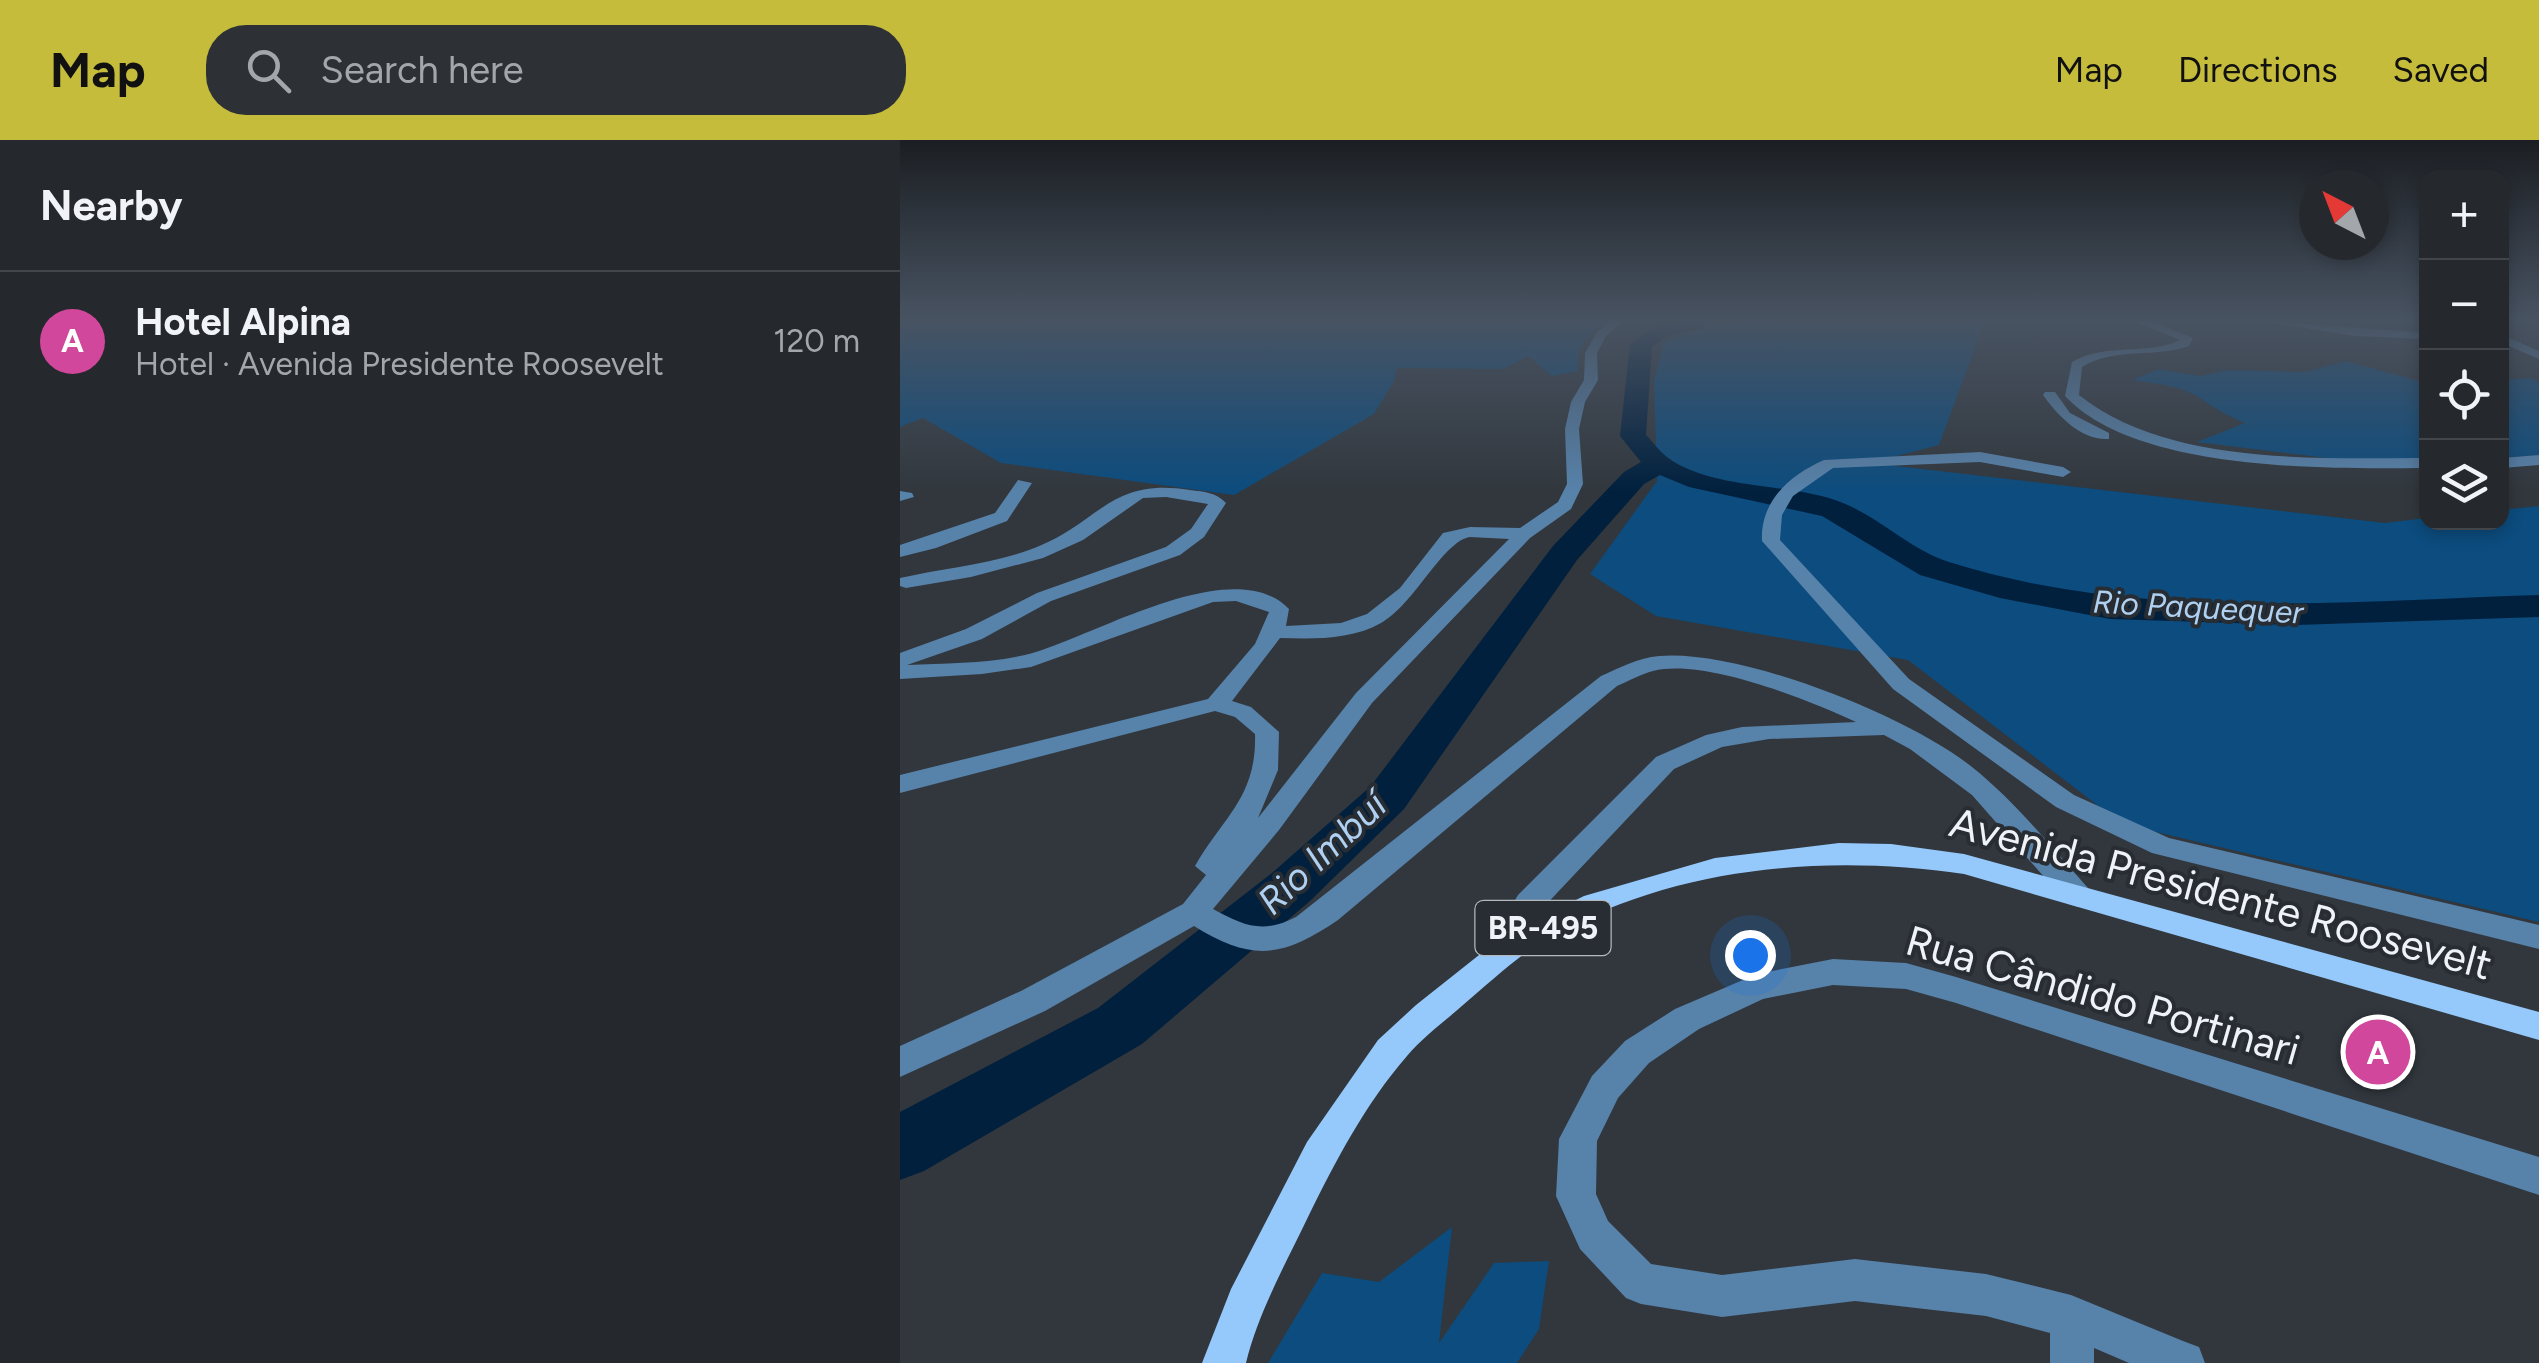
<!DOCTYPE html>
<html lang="en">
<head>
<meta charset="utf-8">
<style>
  body { margin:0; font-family:Figtree,sans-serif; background:#2d3136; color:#f1f3f6 }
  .controls { position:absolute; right:30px; top:30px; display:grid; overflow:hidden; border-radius:20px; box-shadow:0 5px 15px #0003 }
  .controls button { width:90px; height:90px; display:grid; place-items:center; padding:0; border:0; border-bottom:2px solid #42454a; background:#25292e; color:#f1f3f6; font:50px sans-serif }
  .compass { position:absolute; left:1399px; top:30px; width:90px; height:90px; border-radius:50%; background:#25292e; box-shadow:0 5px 15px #0003; rotate:318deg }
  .you { position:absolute; left:850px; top:815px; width:35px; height:35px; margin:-25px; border:8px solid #fff; border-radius:50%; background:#1a73e8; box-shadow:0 0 0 15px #1a73e833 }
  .badge { display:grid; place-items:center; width:65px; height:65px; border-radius:50%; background:#c6bc3c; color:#fff; font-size:32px; font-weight:700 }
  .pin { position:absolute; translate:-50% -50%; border:5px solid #fff; box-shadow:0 2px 10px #0006 }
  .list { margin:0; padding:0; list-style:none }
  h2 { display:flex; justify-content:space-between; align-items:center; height:130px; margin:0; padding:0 40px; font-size:42px }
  h2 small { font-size:32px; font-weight:400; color:#a3a6aa }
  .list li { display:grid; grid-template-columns:65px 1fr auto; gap:30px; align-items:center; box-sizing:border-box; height:140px; padding:0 40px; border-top:2px solid #42454a }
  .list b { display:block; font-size:38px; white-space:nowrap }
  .list p { margin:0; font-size:32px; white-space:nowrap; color:#a3a6aa }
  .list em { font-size:32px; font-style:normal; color:#a3a6aa }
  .icon { flex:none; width:55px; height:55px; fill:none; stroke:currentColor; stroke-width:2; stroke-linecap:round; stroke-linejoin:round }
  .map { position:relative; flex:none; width:1639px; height:1223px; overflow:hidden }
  header { display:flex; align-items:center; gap:60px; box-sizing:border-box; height:140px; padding:0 50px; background:#c6bc3c; color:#111 }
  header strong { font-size:48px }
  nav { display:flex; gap:55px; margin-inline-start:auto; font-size:35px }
  .search { width:700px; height:90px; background:#2d3136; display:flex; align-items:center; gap:25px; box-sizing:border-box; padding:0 35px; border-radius:40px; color:#a3a6aa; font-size:38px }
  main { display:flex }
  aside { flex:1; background:#25292e }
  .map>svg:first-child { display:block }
  .green { fill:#0c4c7e }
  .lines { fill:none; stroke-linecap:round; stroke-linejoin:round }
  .river { fill:#00203e; fill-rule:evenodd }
  .minor { fill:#5782aa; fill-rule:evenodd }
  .major { fill:#96c9fb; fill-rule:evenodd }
  .labels { text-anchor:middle; stroke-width:8; stroke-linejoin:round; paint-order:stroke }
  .far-water-label { font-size:32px; font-style:italic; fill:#afd0f0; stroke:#272d33 }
  .shield { fill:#272d33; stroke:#b3b8bc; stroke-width:2.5 }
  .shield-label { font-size:32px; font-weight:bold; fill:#eff3f7 }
  .water-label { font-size:38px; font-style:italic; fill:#afd0f0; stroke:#272d33 }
  .near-street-label { font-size:42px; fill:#eff3f7; stroke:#272d33 }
</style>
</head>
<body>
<header>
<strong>Map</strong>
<div class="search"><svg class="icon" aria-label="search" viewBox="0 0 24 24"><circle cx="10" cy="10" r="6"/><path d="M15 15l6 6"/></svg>Search here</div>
<nav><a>Map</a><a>Directions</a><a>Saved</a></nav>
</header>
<main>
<aside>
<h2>Nearby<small></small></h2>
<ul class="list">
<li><span class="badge" style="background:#d1479c">A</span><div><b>Hotel Alpina</b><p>Hotel · Avenida Presidente Roosevelt</p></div><em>120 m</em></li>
</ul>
</aside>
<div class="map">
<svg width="1639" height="1223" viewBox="0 0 1639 1223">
  <rect width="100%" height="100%" fill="#31373d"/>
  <g class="green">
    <path d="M0 181H707C687 194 676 207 678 231L652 236 628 216 604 229 497 228 494 241 474 274 334 355 101 323 23 278 0 287Z"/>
    <path d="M848 181H1085L1039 305 970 323 1485 383 1526 378V382H1602V370L1639 366V782L1222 684 1008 520 756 476 690 434 757 341 754 241 764 201 820 184Z"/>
    <path d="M1446 221 1526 243V318L1451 321 1297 302 1345 283C1328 276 1317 270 1303 260 1285 246 1253 243 1232 240L1259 229 1300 236 1327 230 1405 232Z"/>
    <path d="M1632 238 1639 243V315L1602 318V240Z"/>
    <path d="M552 1087 539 1203 594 1123 649 1121 639 1189 617 1223H368L422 1133 479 1142Z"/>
  </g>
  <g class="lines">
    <path class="river" d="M779 181H813L810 185 767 196 752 207 746 295C753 302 759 311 767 317 812 351 892 342 943 363 980 378 1011 410 1049 422 1238 482 1444 461 1639 455V477L1396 485 1210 479 1100 458 1020 435 922 376 789 347 760 335 744 344 677 420 504 669 410 761 242 904 24 1031 0 1040V972L198 868 372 733 470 647 653 406 724 332 741 322 720 296 730 204 753 188Z"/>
    <g class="minor">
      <path d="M711 181H724L706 196 697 213 698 240 685 262 679 289 683 344 671 369 630 398 472 563 379 690 313 769C344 786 363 794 396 777L701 536C719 528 738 518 759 516 841 509 1008 576 1072 627 1116 662 1151 707 1188 748L1193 756 1188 764 1178 767 1168 764 1072 655 1010 609 984 595 869 599 822 607 774 629 640 771 609 824 598 828 587 824 582 815 618 755 756 617 806 595 842 587 956 582C908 560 805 518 753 531 741 534 729 541 717 546L438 780C382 818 352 822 294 786L145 871 0 937V906L121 851 283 764 306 735 295 726C323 677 357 657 355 594L335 577 315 571 0 653V635L308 559 355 504 369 472 336 461 313 462 131 527 82 534 0 539V513L66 489 137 453 266 407 291 389 308 364 266 357 243 358 183 400 143 418 71 437 6 448 0 446V438C43 428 87 425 129 410 200 385 207 337 290 350 305 352 315 352 326 363L304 397 280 415 151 461 82 499 7 525C47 523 89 524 129 514 193 497 333 411 389 469L386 486 441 483 467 474 500 448 543 393 570 387 620 388 658 362 667 344 665 289 671 262 684 240 685 213 697 192ZM570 397 609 399 456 553 358 678 378 630 379 592 351 567 332 561 380 498C414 499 451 500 481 483 514 465 543 401 570 397Z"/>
      <path d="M1234 181H1251L1293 198 1289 206C1255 218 1214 207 1182 227L1179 255C1268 326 1417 318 1526 318V328C1428 329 1236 332 1165 256L1172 222C1206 202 1247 216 1280 200Z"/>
      <path d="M1361 181 1526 193V199L1455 196Z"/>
      <path d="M1602 195 1639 211V219L1602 203Z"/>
      <path d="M1145 252H1155L1170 273 1209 293V299C1182 301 1158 276 1143 255Z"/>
      <path d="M1080 312 1163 327 1171 332 1163 337 1080 322 933 328 893 356 882 375 880 400 1009 539 1174 655 1269 698 1639 785V809L1252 713 1156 667 993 549 862 401C860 361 890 335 924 320Z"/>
      <path d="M1639 315V325L1602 328V318Z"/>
      <path d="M118 340 132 343 107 381 36 408 0 417V405L95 373Z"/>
      <path d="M0 351 12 353 14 357 0 361Z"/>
      <path d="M933 819 1006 823 1056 837 1639 1017V1055L1056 863 1006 849 933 845 863 859 799 889 749 923 718 958 697 1001 696 1054 708 1081 751 1124 822 1135 955 1119 1086 1134 1171 1155 1283 1201 1299 1207 1305 1223H1229L1194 1208V1223H1150V1193L1086 1176 955 1161 822 1177 741 1164 726 1158 680 1109 656 1056 659 999 692 936 725 901 775 869 857 834Z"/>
    </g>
    <path class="major" d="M939 703 991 704 1064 714 1639 872V900L1064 734C927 714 776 726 652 796 619 814 592 841 563 865 544 882 523 897 507 916 466 963 435 1022 408 1077 386 1123 358 1173 346 1223H302L331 1149 407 1002 478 900 516 865 603 796 684 756 815 718Z"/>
  </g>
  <linearGradient id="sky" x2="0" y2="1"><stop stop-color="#1b1e22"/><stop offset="0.51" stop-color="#485362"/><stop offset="1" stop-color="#485362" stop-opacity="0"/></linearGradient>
  <rect width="1639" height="352" fill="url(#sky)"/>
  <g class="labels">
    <g class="far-water-label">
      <text transform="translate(1298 467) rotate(3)" y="11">Rio Paquequer</text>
    </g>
    <rect class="shield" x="575.5" y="761" width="135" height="54" rx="8"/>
    <g class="shield-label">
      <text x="643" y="799">BR-495</text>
    </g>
    <g class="water-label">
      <text transform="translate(422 713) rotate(-43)" y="13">Rio Imbuí</text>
    </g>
    <g class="near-street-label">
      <text transform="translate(1321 753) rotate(15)" y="15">Avenida Presidente Roosevelt</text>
      <text transform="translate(1203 855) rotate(16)" y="15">Rua Cândido Portinari</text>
    </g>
  </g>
</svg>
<div class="controls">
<button>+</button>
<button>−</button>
<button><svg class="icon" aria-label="locate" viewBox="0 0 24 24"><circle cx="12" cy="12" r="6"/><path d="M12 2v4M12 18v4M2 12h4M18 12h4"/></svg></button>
<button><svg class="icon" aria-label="layers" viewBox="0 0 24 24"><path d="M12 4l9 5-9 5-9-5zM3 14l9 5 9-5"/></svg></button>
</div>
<svg class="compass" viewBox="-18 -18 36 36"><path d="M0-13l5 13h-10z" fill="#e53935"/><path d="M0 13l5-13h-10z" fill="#a3a6aa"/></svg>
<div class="you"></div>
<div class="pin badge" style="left:1478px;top:912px;background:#d1479c">A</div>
</div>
</main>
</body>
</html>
